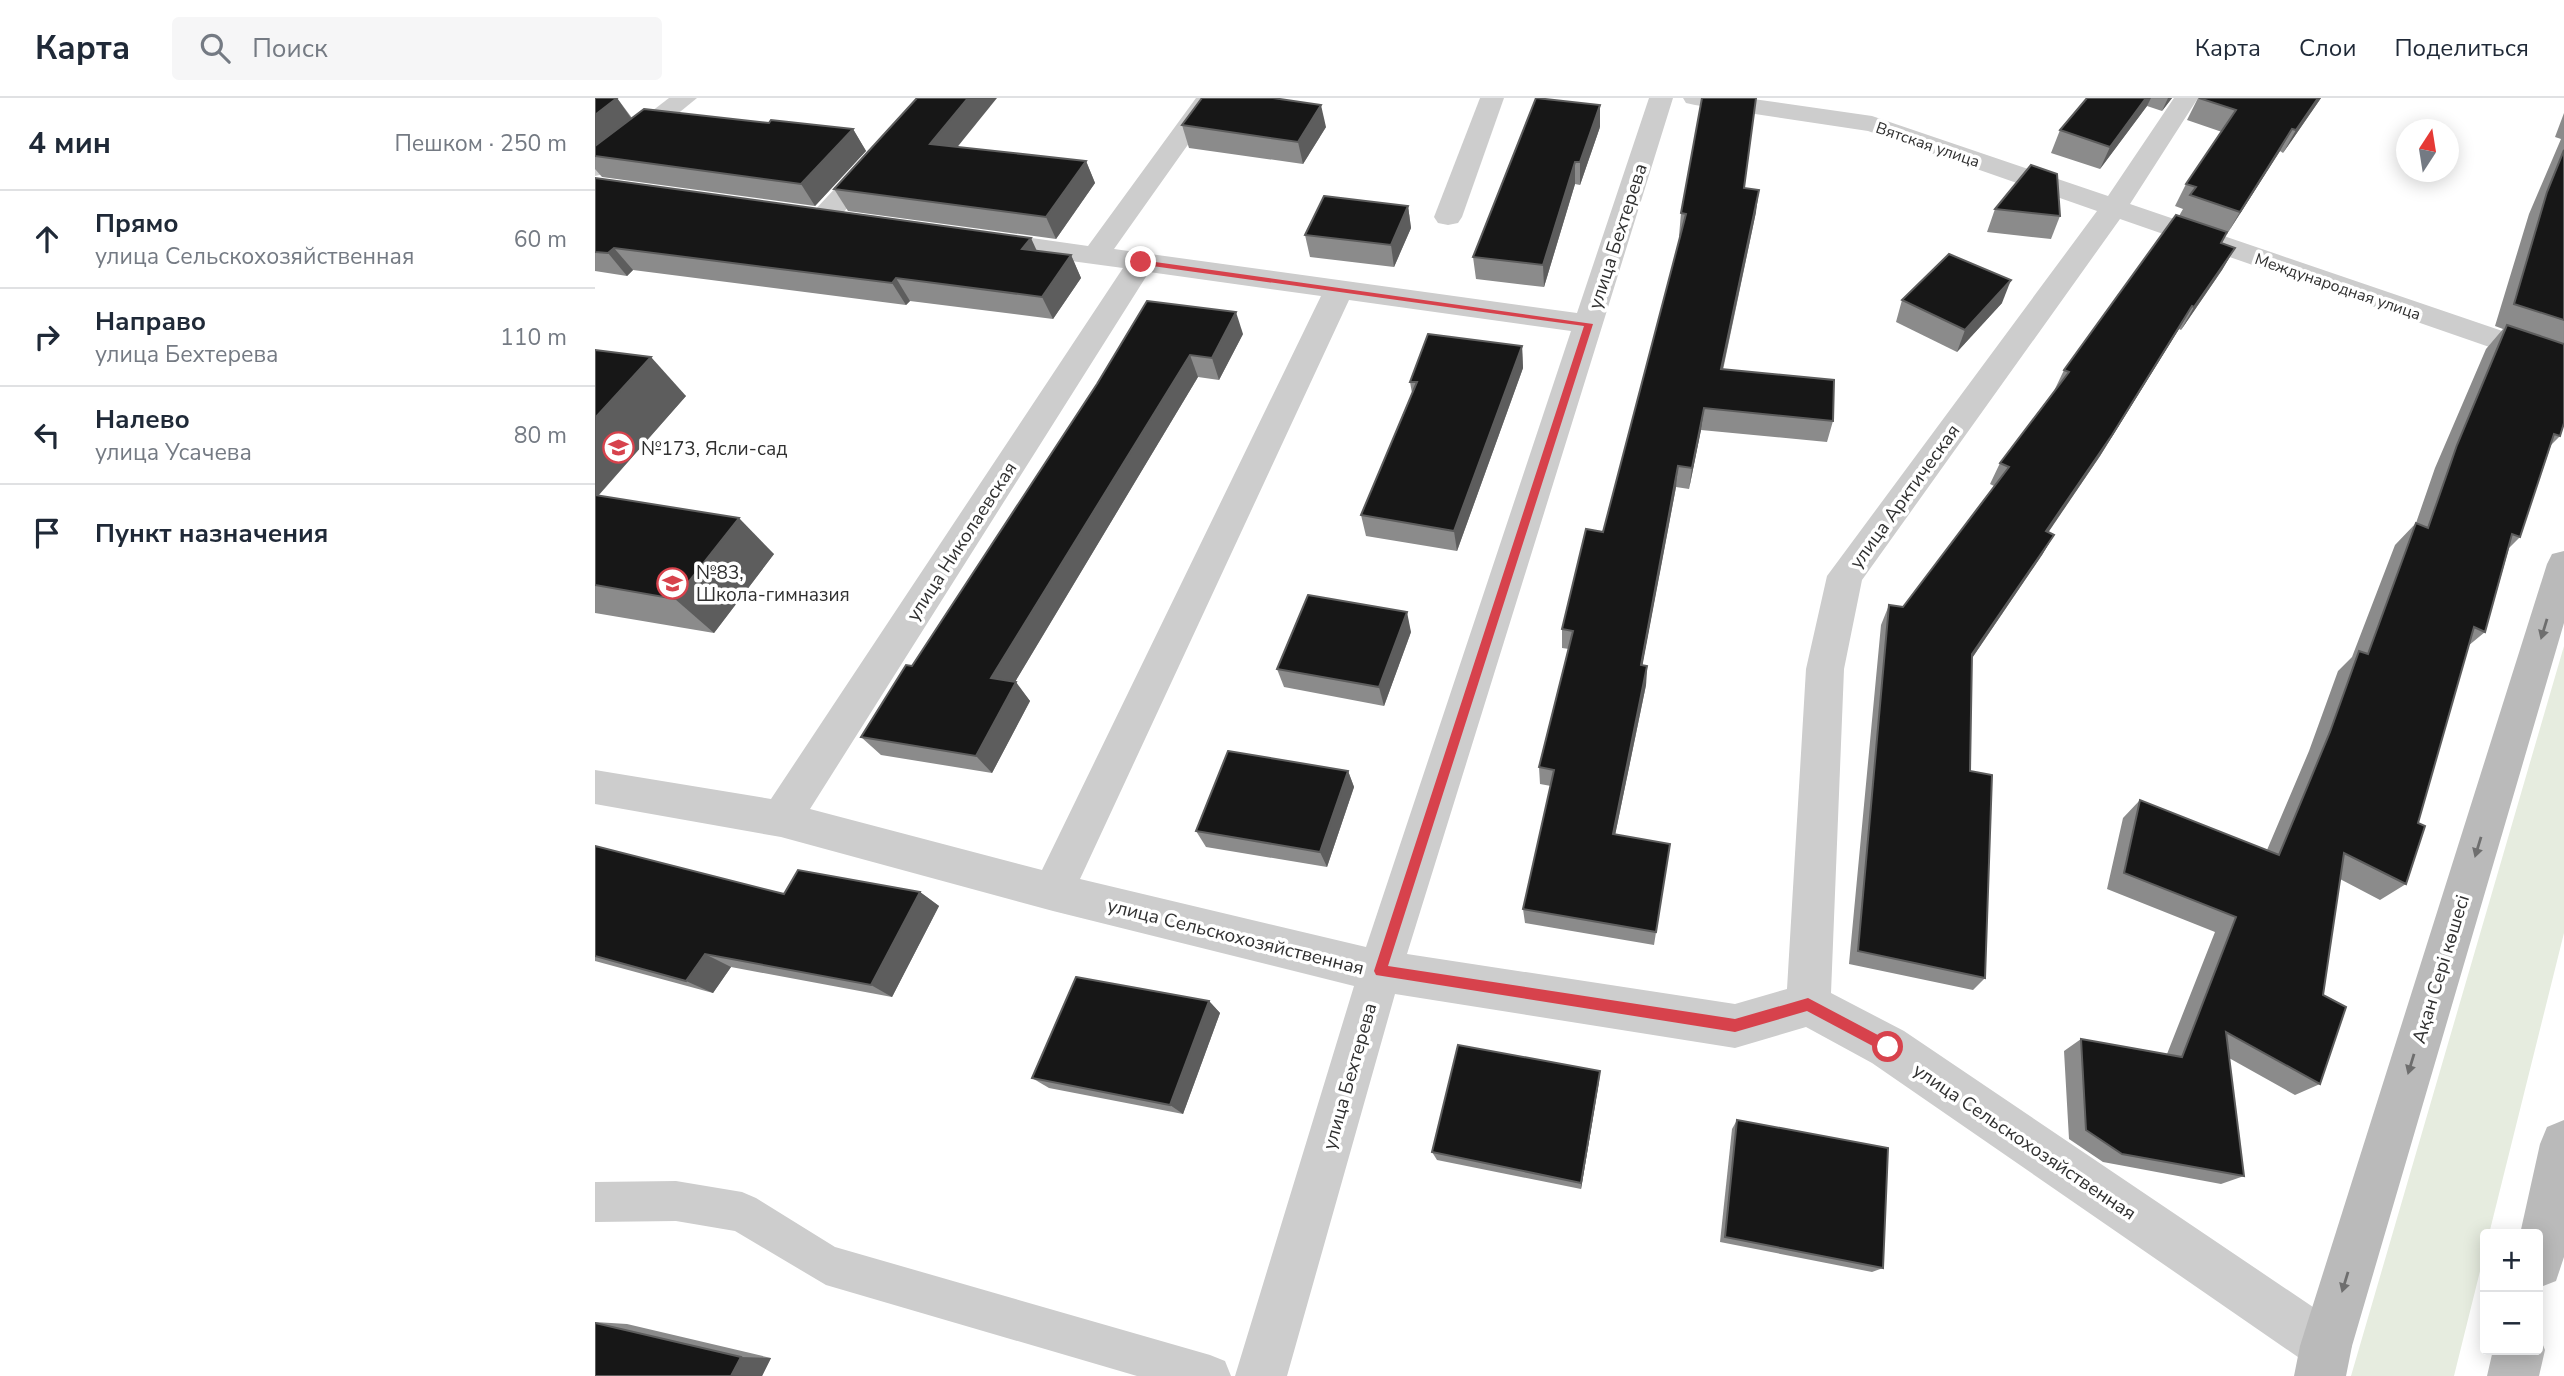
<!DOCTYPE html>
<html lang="ru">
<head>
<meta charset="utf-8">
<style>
  body { margin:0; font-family:"Nunito Sans",sans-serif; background:#f6f6f7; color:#1f2937 }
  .controls { position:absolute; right:21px; bottom:21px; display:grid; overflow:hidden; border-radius:7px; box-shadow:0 4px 18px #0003 }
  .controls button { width:63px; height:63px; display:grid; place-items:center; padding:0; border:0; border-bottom:2px solid #e0e1e3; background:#fff; color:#1f2937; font:35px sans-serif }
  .compass { position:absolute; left:1801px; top:21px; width:63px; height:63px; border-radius:50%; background:#fff; box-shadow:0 4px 18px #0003; rotate:12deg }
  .stop { position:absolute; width:21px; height:21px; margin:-16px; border:5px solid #d7424c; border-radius:50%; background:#fff }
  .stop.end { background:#d7424c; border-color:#fff; box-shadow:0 2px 7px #0008 }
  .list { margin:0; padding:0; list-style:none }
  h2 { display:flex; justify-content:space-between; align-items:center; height:91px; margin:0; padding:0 28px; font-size:30px }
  h2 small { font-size:23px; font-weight:400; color:#747a83 }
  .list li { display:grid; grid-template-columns:46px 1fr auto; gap:21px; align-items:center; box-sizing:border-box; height:98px; padding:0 28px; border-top:2px solid #e0e1e3 }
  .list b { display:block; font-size:26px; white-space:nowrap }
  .list p { margin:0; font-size:23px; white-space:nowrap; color:#747a83 }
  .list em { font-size:23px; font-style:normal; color:#747a83 }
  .icon { flex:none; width:38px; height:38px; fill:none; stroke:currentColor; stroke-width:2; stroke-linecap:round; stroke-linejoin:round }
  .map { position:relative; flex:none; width:1969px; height:1278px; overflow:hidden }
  header { display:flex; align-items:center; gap:42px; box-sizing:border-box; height:98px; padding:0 35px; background:#fff; border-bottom:2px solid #e0e1e3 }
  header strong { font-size:33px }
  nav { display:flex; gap:38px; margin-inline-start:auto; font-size:24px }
  .search { width:490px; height:63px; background:#f6f6f7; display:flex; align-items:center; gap:18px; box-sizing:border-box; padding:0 24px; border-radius:7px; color:#747a83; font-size:26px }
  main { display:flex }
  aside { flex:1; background:#fff }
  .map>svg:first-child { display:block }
  .green { fill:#e6ecdf }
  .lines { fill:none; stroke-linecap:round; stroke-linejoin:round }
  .lane { fill:#cdcdcd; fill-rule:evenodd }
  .street { fill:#cdcdcd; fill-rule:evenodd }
  .secondary { fill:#bababa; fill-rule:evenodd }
  .wall { fill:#8b8b8b }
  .shaded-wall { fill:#5d5d5d }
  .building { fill:#171717; stroke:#5d5d5d; stroke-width:2 }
  .oneway { fill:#6e6e6e }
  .route { fill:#d7424c }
  .labels { text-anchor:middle; stroke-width:7; stroke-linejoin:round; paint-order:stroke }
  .far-street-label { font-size:16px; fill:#303030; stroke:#fff }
  .street-label { font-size:19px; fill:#303030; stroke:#fff }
  .poi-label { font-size:19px; fill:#303030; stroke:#fff; text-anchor:start }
</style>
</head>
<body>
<header>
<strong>Карта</strong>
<div class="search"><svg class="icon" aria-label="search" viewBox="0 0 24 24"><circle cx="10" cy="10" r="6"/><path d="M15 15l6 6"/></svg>Поиск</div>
<nav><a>Карта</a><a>Слои</a><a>Поделиться</a></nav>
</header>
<main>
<aside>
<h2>4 мин<small>Пешком · 250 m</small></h2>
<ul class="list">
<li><svg class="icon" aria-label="ahead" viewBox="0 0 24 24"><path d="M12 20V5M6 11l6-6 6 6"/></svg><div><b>Прямо</b><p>улица Сельскохозяйственная</p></div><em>60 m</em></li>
<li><svg class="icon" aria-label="right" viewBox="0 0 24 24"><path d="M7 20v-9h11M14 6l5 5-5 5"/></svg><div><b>Направо</b><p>улица Бехтерева</p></div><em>110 m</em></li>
<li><svg class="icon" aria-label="left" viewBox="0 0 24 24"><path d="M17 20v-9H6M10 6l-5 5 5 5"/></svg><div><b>Налево</b><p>улица Усачева</p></div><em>80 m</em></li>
<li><svg class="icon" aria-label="arrive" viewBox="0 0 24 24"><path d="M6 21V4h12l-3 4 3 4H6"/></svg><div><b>Пункт назначения</b></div></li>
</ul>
</aside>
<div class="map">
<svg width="1969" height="1278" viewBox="0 0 1969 1278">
  <rect width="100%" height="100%" fill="#fff"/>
  <path class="green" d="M1969 548V835L1894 1136H1890V1153L1859 1278H1756Z"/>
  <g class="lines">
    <path class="lane" d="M81 1083 147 1094 161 1100 240 1149 615 1257 630 1263 636 1278H542L231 1187 140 1133 81 1123 0 1124V1084Z"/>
    <g class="street">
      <path d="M74 0H102L9 76 0 78V57Z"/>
      <path d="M601 0H626L519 151 982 215 1054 0H1078L812 856 1140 906 1192 891 1211 571 1232 478 1502 113 1273 33 1100 7 1091 5 1088 0H1151L1277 18 1513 98 1579 0H1603L1535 106 1969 254V275L1525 121 1267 482 1249 571 1236 895 1309 933 1749 1230 1757 1248 1749 1266 1731 1274 1713 1266 1277 965 1211 929 1140 950 800 896 692 1278H640L759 888 458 813 186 739 0 706V672L176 701 528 170 387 151 377 148 373 142 377 136 387 133 493 148ZM554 174 726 198 447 772 215 711ZM754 202 976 233 771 849 485 781Z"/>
      <path d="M885 0H909L867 119 863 125 853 127 843 125 839 119Z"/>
      <path d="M281 54 290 56 294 62 290 68 238 126 228 128 218 126 214 120 218 114 272 56Z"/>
    </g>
    <g class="secondary">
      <path d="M1969 453V525L1757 1248 1751 1278H1699L1705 1248 1952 466 1957 456Z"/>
      <path d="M1969 1022V1159L1961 1183 1943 1190V1136H1925L1945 1046 1952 1029Z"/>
      <path d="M1943 1235 1950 1252 1944 1278H1892L1898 1252H1943Z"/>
    </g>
  </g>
  <g class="wall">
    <path d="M0 0H22L37 20 174 25 258 31 271 53 220 108 7 79 0 71Z"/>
    <path d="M1492 0H1577L1567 13 1552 8 1505 71 1456 55 1465 32Z"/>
    <path d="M1603 0H1726L1688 55 1685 53 1632 136H1631L1626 145 1640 150 1627 172 1586 232 1584 231 1505 358 1453 434 1459 437 1447 457 1377 560 1375 673 1390 880 1378 892 1254 866 1286 527 1294 507 1308 509 1399 388 1395 386 1405 365 1459 293 1469 272 1584 118 1588 111 1580 108 1591 86 1627 34 1592 22Z"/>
    <path d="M1969 15V325L1965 338 1956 347 1925 439 1914 450 1890 534 1873 548 1823 725 1811 786 1785 802 1745 781 1728 897 1725 986 1700 997 1634 960 1649 1078 1626 1086 1508 1064 1474 1041 1469 953 1486 941 1572 956 1620 834 1512 791 1528 720 1545 702 1672 752 1714 653 1743 573 1757 559 1800 447 1821 425 1840 370 1891 251 1908 231 1900 228 1934 116 1966 41 1960 39Z"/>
    <path d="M587 27 731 29 708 66 594 50Z"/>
    <path d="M1005 29 985 87 980 86 949 189 881 181 878 159Z"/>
    <path d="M363 49 491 63 500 85 461 141 253 113 239 91Z"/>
    <path d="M0 80 442 153 476 157 486 180 458 221 315 203 311 207 38 172 32 178 0 173Z"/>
    <path d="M1149 90 1161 114 1128 272 1238 323 1232 344 1106 332 1094 391 1081 389 1047 568H1052L1051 587 1020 737 1075 746 1059 847 930 825 928 811 956 688 945 686 944 669 974 551 967 550V531L1008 434 1085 138H1084L1086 115Z"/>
    <path d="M813 108 816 130 799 169 715 159 710 137Z"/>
    <path d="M1400 111 1465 118 1456 141 1392 134Z"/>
    <path d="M1307 202 1407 205 1362 254 1301 224Z"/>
    <path d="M648 236 624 282 603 279 420 584 435 603 397 675 286 657 266 639 317 568 502 286Z"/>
    <path d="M927 248 928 270 862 453 771 438 766 417 817 295 815 284Z"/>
    <path d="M0 252 91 298 4 397 179 456 119 535 0 515Z"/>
    <path d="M816 534 789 608 689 589 682 571Z"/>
    <path d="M753 673 759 689 732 769 611 749 601 733Z"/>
    <path d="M0 748 189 796 325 794 344 808 297 899 136 869 118 895 0 863Z"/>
    <path d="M614 903 625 915 588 1016 454 990 437 980Z"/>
    <path d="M1004 983 986 1091 842 1062 837 1054Z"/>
    <path d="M1142 1022 1288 1170 1277 1174 1125 1144 1137 1031Z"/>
    <path d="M0 1224 32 1226 176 1260 167 1278H0Z"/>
  </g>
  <g class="shaded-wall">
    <path d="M22 0 38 23 0 54V17Z"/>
    <path d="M373 0H402L347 68 335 46Z"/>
    <path d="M1551 0H1556L1552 8 1505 71 1515 49Z"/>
    <path d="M1573 0H1577L1567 13Z"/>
    <path d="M1723 0H1726L1688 55 1701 32Z"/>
    <path d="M726 7 731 29 708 66 703 44Z"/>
    <path d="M1005 7V29L985 87V64Z"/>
    <path d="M258 31 271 53 220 108 206 86Z"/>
    <path d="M1697 31 1685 53 1632 136 1645 114Z"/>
    <path d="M491 63 500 85 461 141 451 119Z"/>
    <path d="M980 64V86L949 189 948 167Z"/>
    <path d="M1164 92 1161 114 1123 293 1126 271Z"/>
    <path d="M813 108 816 130 799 169 796 147Z"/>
    <path d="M436 140 446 162 427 151Z"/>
    <path d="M19 150 38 172 32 178 13 155Z"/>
    <path d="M1640 150 1627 172 1586 232 1599 209Z"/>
    <path d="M476 157 486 180 458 221 447 199Z"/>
    <path d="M301 180 315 203 311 207 297 185Z"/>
    <path d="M1416 182 1407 205 1362 254 1370 232Z"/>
    <path d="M1597 208 1584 231 1505 358 1440 454 1451 433Z"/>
    <path d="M641 214 648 236 624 282 617 260Z"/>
    <path d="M927 248 928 270 862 453 859 433Z"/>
    <path d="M595 257 603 279 411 599 396 580Z"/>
    <path d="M56 259 91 298 0 401V320Z"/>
    <path d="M1109 310 1106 332 1094 391 1097 370Z"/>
    <path d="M1083 368 1081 389 1044 586 1046 567Z"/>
    <path d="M144 420 179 456 119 535 80 501Z"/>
    <path d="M1459 437 1447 457 1367 575 1377 556Z"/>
    <path d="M812 514 816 534 789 608 784 589Z"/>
    <path d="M1052 568 1051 587 1017 752 1018 736Z"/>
    <path d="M421 584 435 603 397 675 381 658Z"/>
    <path d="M753 673 759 689 732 769 725 754Z"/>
    <path d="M325 794 344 808 297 899 276 887Z"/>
    <path d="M110 856 136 869 118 895 91 883Z"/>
    <path d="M614 903 625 915 588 1016 575 1007Z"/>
    <path d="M1005 973 1004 983 986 1091V1085Z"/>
    <path d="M146 1259 176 1260 167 1278H136Z"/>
  </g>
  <g class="building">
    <path d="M0 0H22L0 17Z"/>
    <path d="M322 0H373L335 46 491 63 451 119 239 91Z"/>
    <path d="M607 0H678L726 7 703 44 587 27Z"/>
    <path d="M941 0 1005 7 985 64H980L948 167 878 159Z"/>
    <path d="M1107 0H1161L1149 90 1164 92 1126 271 1239 282 1238 323 1109 310 1097 370 1083 368 1046 567 1052 568 1018 736 1075 746 1061 834 928 811 959 672 944 669 978 533 967 531 991 431 1008 434 1091 116 1086 115Z"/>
    <path d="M1492 0H1551L1515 49 1465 32Z"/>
    <path d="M1604 0H1723L1701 32 1697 31 1645 114 1595 97 1601 89 1591 86 1641 12Z"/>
    <path d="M49 11 174 25 176 22 258 31 206 86 0 58V48Z"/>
    <path d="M1969 52V222L1919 206 1952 94Z"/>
    <path d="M1436 67 1462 76 1465 118 1400 111Z"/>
    <path d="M0 80 436 140 427 151 476 157 447 199 301 180 297 185 19 150 13 155 0 154Z"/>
    <path d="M729 98 813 108 796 147 710 137Z"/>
    <path d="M1581 117 1632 134 1626 145 1640 150 1599 209 1597 208 1517 337 1451 433 1459 437 1377 556 1375 673 1397 677 1390 880 1263 853 1294 507 1308 509 1414 369 1405 365 1474 274 1469 272Z"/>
    <path d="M1354 156 1416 182 1370 232 1307 202Z"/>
    <path d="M552 203 641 214 617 260 595 257 396 580 421 584 381 658 266 639 311 567 317 568 502 286Z"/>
    <path d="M1912 227 1969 246V325L1965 338 1959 336 1925 439 1917 436 1890 534 1879 529 1823 725 1830 728 1811 786 1749 755 1728 897 1751 909 1725 986 1631 934 1649 1078 1527 1056 1491 1032 1486 941 1587 959 1641 819 1529 775 1545 702 1684 757 1735 634 1764 553 1773 556 1821 425 1833 430 1862 347Z"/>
    <path d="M833 236 927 248 859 433 766 417 822 284H815Z"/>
    <path d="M0 252 56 259 0 320Z"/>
    <path d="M0 397 144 420 80 501 0 487Z"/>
    <path d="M713 497 812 514 784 589 682 571Z"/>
    <path d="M633 653 753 673 725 754 601 733Z"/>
    <path d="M0 748 189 796 203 772 325 794 276 887 110 856 91 883 0 858Z"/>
    <path d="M481 879 614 903 575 1007 437 980Z"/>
    <path d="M863 947 1005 973 986 1085 837 1054Z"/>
    <path d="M1142 1022 1293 1050 1288 1170 1130 1139Z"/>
    <path d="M0 1225 146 1259 136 1278H0Z"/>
  </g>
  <defs><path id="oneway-solid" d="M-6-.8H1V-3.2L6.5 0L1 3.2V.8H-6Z" transform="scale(1.75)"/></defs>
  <g class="oneway">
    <use href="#oneway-solid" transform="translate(1949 531) rotate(107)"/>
    <use href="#oneway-solid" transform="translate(1883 749) rotate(107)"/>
    <use href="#oneway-solid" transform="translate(1816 966) rotate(107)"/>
    <use href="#oneway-solid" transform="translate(1750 1184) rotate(107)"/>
  </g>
  <path class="route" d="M546 162 998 226 793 868 1140 921 1213 900 1298 945V954H1289L1212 913 1140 934 781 877 779 873 989 228 543 166Z"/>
  <defs>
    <symbol id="school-ring" viewBox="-11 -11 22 22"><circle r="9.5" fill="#fff" stroke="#d7424c" stroke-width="1.5"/><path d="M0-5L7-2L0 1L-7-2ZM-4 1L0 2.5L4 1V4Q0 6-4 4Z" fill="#d7424c"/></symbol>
  </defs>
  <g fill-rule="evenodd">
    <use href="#school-ring" x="6" y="332" width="35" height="35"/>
    <use href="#school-ring" x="60" y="468" width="35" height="35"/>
  </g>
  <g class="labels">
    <g class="far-street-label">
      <text transform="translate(1333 46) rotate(19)" y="6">Вятская улица</text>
      <text transform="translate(1743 188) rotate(19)" y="6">Международная улица</text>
    </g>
    <g class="street-label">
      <text transform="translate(1022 138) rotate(-72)" y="7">улица Бехтерева</text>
      <text transform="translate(1309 398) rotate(-54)" y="7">улица Арктическая</text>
      <text transform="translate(366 443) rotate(-57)" y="7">улица Николаевская</text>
      <text transform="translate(641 838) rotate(14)" y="7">улица Сельскохозяйственная</text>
      <text transform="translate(1845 871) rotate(-73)" y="7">Ақан Сері көшесі</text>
      <text transform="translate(754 978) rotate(-74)" y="7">улица Бехтерева</text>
      <text transform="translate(1430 1043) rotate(34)" y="7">улица Сельскохозяйственная</text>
    </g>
    <g class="poi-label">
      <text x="46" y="357">№173, Ясли-сад</text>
      <text x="101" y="481">№83,<tspan x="101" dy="22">Школа-гимназия</tspan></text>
    </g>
  </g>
</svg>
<div class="controls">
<button>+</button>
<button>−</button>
</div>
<svg class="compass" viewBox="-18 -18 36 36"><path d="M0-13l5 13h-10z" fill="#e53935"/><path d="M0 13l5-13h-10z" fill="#747a83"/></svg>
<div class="stop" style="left:1293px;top:949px"></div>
<div class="stop end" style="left:546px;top:164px"></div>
</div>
</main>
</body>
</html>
